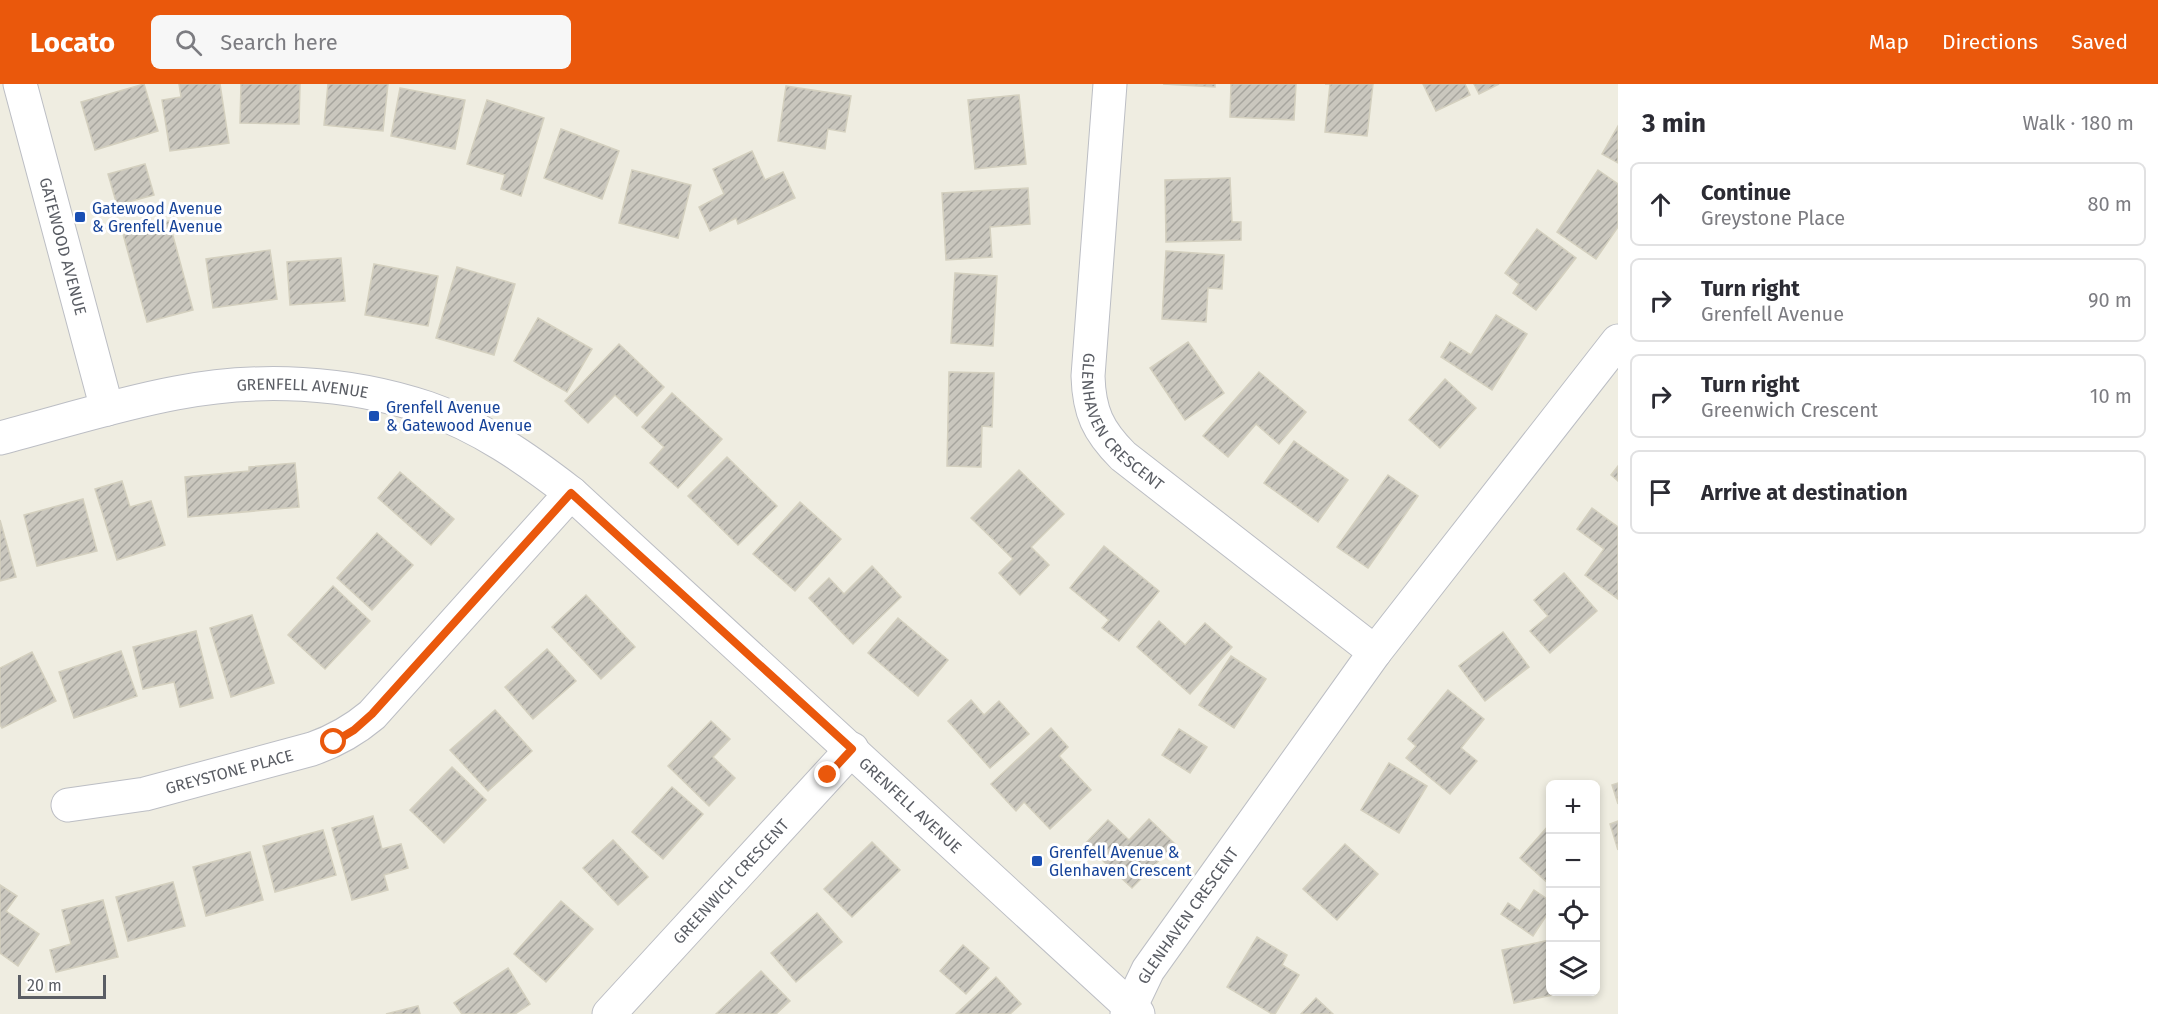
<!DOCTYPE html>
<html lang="en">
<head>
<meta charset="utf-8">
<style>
  body { margin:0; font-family:"Fira Sans",sans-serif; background:#f7f7f7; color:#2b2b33 }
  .controls { position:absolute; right:18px; bottom:18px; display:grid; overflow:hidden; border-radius:9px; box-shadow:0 3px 9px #0003 }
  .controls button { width:54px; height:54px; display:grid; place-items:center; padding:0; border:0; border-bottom:2px solid #e1e1e2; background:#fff; color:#2b2b33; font:30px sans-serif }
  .scale { position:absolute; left:18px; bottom:15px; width:88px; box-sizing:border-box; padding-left:6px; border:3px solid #5a5d64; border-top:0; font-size:16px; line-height:21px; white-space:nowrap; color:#5a5d64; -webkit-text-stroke:4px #fff; paint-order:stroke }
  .stop { position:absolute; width:18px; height:18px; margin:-14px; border:4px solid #ea580c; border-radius:50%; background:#fff }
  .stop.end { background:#ea580c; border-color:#fff; box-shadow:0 2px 6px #0008 }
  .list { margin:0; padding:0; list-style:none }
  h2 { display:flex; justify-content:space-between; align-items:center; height:78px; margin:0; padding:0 24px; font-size:26px }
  h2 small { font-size:20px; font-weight:400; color:#7c7c81 }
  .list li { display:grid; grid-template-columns:39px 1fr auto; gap:18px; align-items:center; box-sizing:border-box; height:84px; margin:0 12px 12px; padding:0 12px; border:2px solid #e1e1e2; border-radius:9px }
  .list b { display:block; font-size:22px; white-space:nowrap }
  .list p { margin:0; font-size:20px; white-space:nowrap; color:#7c7c81 }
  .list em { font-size:20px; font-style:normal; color:#7c7c81 }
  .icon { flex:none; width:33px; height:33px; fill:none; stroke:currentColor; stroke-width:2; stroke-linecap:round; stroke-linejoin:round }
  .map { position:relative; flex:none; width:1618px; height:930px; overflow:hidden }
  header { display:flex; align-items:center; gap:36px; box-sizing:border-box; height:84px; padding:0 30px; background:#ea580c; color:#fff }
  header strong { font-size:28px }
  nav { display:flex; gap:33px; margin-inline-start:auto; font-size:21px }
  .search { width:420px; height:54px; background:#f7f7f7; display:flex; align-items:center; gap:15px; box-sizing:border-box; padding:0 21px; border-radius:9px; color:#7c7c81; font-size:22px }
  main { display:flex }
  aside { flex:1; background:#fff }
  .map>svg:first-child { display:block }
  .building { fill:url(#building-hatch); stroke:#d4d0bf; stroke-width:1.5 }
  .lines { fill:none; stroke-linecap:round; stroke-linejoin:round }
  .minor-casing { stroke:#bcbec4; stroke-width:35 }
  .minor { stroke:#fff; stroke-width:33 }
  .route { stroke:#ea580c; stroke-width:8 }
  .transit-dot { fill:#1a4fb4; stroke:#fff; stroke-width:2 }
  .labels { text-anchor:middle; stroke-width:6; stroke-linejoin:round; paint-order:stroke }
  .transit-label { font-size:16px; fill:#164399; stroke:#fff; text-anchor:start }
  .street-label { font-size:16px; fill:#5a5d64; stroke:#fff }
</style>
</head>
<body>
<header>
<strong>Locato</strong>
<div class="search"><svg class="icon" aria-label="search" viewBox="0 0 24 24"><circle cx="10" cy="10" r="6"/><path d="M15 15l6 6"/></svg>Search here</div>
<nav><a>Map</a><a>Directions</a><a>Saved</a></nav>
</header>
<main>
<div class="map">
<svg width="1618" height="930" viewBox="0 0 1618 930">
  <defs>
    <pattern id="building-hatch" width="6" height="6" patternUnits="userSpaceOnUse" patternTransform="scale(1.5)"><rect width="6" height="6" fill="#cac7be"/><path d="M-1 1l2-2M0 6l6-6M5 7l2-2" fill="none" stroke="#a7a59e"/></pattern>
  </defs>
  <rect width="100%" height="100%" fill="#efede1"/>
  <g class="building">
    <path d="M144 0 158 47 95 66 81 18Z"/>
    <path d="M179 0H220L229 59 170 67 162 16 181 13Z"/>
    <path d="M241 0H300L299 40 240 39Z"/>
    <path d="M328 0H388L383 47 324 41Z"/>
    <path d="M1163 0H1215V3Z"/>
    <path d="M1231 0H1296L1294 36 1230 33Z"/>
    <path d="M1325 0H1373L1367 52 1325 48 1330 0Z"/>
    <path d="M1423 0H1465L1470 11 1436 27Z"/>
    <path d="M1474 0H1499L1479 10Z"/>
    <path d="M786 2 851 12 845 48 828 45 825 65 778 57Z"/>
    <path d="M400 4 465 16 455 65 391 52Z"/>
    <path d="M1019 11 1026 80 975 85 968 16Z"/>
    <path d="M487 16 544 34 521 112 501 105 505 91 467 80Z"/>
    <path d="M1618 42V79L1602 70Z"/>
    <path d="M561 45 619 67 602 115 544 94Z"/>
    <path d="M752 67 765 96 783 88 795 114 738 140 736 134 710 147 699 123 724 110 713 85Z"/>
    <path d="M145 80 154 111 117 121 108 90Z"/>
    <path d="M632 86 691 101 678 154 619 139Z"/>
    <path d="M1598 86 1618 100V143L1596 175 1557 148Z"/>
    <path d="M1230 94 1232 138H1241V156L1166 158 1165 96Z"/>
    <path d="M1028 104 1030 140 990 143 992 173 946 176 942 109Z"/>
    <path d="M169 137 193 226 147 238 123 150Z"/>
    <path d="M1537 145 1576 174 1536 226 1513 209 1519 200 1505 189Z"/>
    <path d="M270 166 277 215 213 224 206 175Z"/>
    <path d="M1166 167 1224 171 1222 205 1208 204 1206 238 1162 235Z"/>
    <path d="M341 174 345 217 290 221 287 178Z"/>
    <path d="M374 180 438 192 428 242 365 231Z"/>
    <path d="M457 183 515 200 494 271 436 254Z"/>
    <path d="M955 189 997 192 993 262 951 259Z"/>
    <path d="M1496 231 1527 250 1492 306 1441 273 1450 258 1471 271Z"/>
    <path d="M538 234 592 265 567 308 514 277Z"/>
    <path d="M1188 258 1224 309 1185 336 1150 284Z"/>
    <path d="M619 260 664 303 637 332 615 311 588 339 565 317Z"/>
    <path d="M949 288 994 289 992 343 982 342 981 383 947 382Z"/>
    <path d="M1259 288 1306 328 1279 360 1256 340 1228 373 1203 352Z"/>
    <path d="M1445 295 1476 324 1440 364 1409 336Z"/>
    <path d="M672 309 722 355 678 404 650 379 664 363 642 343Z"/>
    <path d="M1294 357 1348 396 1318 438 1264 399Z"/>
    <path d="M727 373 777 422 738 461 688 412Z"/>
    <path d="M295 379 299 423 188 433 185 393 249 387V383Z"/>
    <path d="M1618 382V397L1611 391Z"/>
    <path d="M1019 386 1064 430 1031 463 1049 481 1020 511 999 489 1013 475 971 434Z"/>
    <path d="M400 388 454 435 431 461 378 414Z"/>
    <path d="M1388 391 1418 412 1368 484 1337 463Z"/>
    <path d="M122 397 130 423 151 417 165 461 117 476 95 405Z"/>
    <path d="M83 415 97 467 37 482 24 431Z"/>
    <path d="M800 418 841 455 795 507 753 470Z"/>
    <path d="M1592 424 1618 443V515L1585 491 1604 465 1577 445Z"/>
    <path d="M0 436 16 493 0 497Z"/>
    <path d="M377 449 413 481 372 526 337 494Z"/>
    <path d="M1104 462 1159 507 1119 557 1102 544 1109 536 1070 504Z"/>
    <path d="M872 482 901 513 853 560 809 514 829 494 844 510Z"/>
    <path d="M1564 489 1597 527 1550 569 1530 547 1548 532 1534 516Z"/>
    <path d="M333 502 370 537 325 585 288 551Z"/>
    <path d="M586 511 635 563 601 595 552 543Z"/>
    <path d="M252 531 274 599 231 613 210 544Z"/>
    <path d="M898 534 948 576 918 612 868 569Z"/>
    <path d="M1159 537 1185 561 1205 539 1232 563 1190 610 1137 563Z"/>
    <path d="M196 547 213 614 180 623 174 598 143 605 133 563Z"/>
    <path d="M1503 548 1529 583 1485 617 1459 582Z"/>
    <path d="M547 565 576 597 533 635 505 603Z"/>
    <path d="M121 567 137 612 74 634 59 588Z"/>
    <path d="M32 568 56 617 2 644 0 641V584Z"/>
    <path d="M1231 572 1266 595 1234 644 1199 621Z"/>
    <path d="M1448 606 1484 635 1461 664 1477 677 1450 710 1406 674 1416 662 1408 655Z"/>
    <path d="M971 616 984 631 999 617 1029 650 990 684 948 637Z"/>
    <path d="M495 626 532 667 488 707 450 666Z"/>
    <path d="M711 637 730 655 713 673 735 694 709 722 668 682Z"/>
    <path d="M1051 644 1068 663 1059 672 1091 706 1050 745 1024 718 1016 727 991 700Z"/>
    <path d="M1179 645 1207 663 1190 689 1162 671Z"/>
    <path d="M1389 679 1427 702 1399 749 1361 726Z"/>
    <path d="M452 683 486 716 444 759 410 726Z"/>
    <path d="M1618 699V720L1612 701Z"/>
    <path d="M672 703 703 730 663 775 632 748Z"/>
    <path d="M373 732 382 765 401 760 408 784 384 791 388 806 352 816 332 744Z"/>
    <path d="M1149 735 1175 760 1132 804 1085 760 1108 736 1129 756Z"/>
    <path d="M1618 737V766L1610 740Z"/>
    <path d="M1548 742 1550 744V801L1520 774Z"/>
    <path d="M323 746 336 791 275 808 263 762Z"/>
    <path d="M613 756 648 793 618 821 583 784Z"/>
    <path d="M872 758 900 786 852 833 824 805Z"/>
    <path d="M1345 760 1378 790 1337 836 1303 805Z"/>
    <path d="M250 768 263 816 206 832 193 783Z"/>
    <path d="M173 798 185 842 128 857 116 813Z"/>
    <path d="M0 801 17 812 6 827 39 850 18 882 0 869Z"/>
    <path d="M1534 806 1550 817V826L1533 852 1501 830 1508 819 1520 827Z"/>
    <path d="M103 816 118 873 56 888 50 866 71 860 62 826Z"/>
    <path d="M561 817 593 845 546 898 514 870Z"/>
    <path d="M817 829 842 858 796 898 771 869Z"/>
    <path d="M1257 853 1287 871 1282 881 1299 891 1275 930H1272L1227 903Z"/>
    <path d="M1550 856V908H1567L1514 919 1502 866Z"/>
    <path d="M963 861 989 884 966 910 940 887Z"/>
    <path d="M508 884 530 920 515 930H462L454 919Z"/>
    <path d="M761 887 790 917 776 930H716Z"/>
    <path d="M996 893 1021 920 1010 930H956Z"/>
    <path d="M1316 914 1333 930H1301Z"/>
    <path d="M418 922 420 930H386Z"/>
  </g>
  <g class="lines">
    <defs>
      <g id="minor">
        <path id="s1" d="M20 0 107 325"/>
        <path id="s2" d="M1110 0 1088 292C1089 328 1098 347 1123 372L1375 568"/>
        <path id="s3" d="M0 354C58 339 117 320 176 309 258 293 347 297 427 324 480 342 527 375 571 409L1138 930"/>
        <path id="s4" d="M68 721 145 710 312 665C335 657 353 647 372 631L571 409"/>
        <path id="s5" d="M609 930 852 665"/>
        <path id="s6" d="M1127 930 1148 886 1375 568 1618 257"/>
      </g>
    </defs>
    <use href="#minor" class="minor-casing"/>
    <use href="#minor" class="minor"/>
  </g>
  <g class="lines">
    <path class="route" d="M334 658 354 646 372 630 571 409 852 665 828 691"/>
  </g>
  <g class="transit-dot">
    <rect x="74" y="127" width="12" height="12" rx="3"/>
    <rect x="368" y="326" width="12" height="12" rx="3"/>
    <rect x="1031" y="771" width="12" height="12" rx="3"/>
  </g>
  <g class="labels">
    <g class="transit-label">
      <text x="92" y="130">Gatewood Avenue<tspan x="92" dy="18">&amp; Grenfell Avenue</tspan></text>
      <text x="386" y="329">Grenfell Avenue<tspan x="386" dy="18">&amp; Gatewood Avenue</tspan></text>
      <text x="1049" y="774">Grenfell Avenue &amp;<tspan x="1049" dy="18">Glenhaven Crescent</tspan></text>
    </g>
    <g class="street-label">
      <text dy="6" stroke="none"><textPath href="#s1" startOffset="168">GATEWOOD AVENUE</textPath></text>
      <text dy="6" stroke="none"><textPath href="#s3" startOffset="309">GRENFELL AVENUE</textPath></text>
      <text dy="6" stroke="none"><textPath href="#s2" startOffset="351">GLENHAVEN CRESCENT</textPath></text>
      <text dy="6" stroke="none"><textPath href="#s4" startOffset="165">GREYSTONE PLACE</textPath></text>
      <text dy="6" stroke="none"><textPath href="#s3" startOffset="1065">GRENFELL AVENUE</textPath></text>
      <text dy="6" stroke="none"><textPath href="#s5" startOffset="180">GREENWICH CRESCENT</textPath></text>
      <text dy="6" stroke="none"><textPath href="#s6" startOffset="116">GLENHAVEN CRESCENT</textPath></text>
    </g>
  </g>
</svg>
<div class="controls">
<button>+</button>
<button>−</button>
<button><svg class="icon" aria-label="locate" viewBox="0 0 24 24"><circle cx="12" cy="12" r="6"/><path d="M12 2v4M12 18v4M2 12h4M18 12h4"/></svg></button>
<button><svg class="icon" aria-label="layers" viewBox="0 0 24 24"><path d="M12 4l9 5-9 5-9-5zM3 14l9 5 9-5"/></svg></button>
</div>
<div class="scale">20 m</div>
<div class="stop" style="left:334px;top:658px"></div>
<div class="stop end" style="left:828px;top:691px"></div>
</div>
<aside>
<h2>3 min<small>Walk · 180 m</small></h2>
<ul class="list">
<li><svg class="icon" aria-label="ahead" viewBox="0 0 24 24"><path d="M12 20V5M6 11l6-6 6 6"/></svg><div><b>Continue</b><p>Greystone Place</p></div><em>80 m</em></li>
<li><svg class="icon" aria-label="right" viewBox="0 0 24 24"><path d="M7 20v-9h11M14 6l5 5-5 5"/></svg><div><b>Turn right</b><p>Grenfell Avenue</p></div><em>90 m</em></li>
<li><svg class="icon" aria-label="right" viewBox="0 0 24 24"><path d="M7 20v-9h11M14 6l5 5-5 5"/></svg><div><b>Turn right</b><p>Greenwich Crescent</p></div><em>10 m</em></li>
<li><svg class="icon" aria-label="arrive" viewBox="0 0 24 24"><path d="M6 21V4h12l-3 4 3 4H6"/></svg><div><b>Arrive at destination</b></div></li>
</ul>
</aside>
</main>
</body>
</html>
